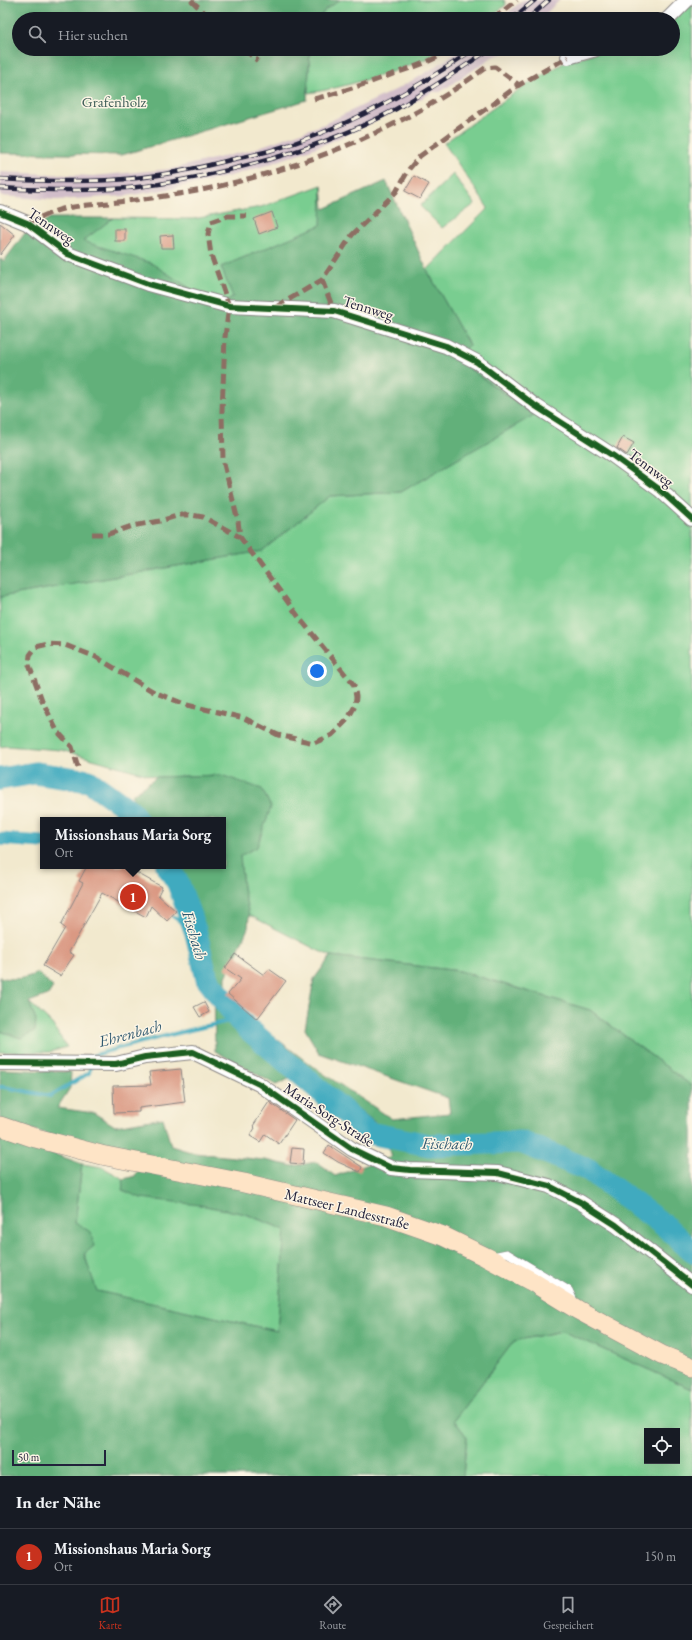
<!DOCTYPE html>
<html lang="de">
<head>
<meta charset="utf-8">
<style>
  body { margin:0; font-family:"EB Garamond",serif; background:#242831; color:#f1f3f6 }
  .controls { position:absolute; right:12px; bottom:12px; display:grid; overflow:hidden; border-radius:0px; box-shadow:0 4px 16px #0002 }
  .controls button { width:36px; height:36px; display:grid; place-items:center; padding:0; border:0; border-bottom:1px solid #363941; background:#171b24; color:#f1f3f6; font:20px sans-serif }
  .scale { position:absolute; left:12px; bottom:10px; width:94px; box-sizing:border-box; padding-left:4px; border:2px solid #22223b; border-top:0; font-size:11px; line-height:14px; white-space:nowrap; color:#22223b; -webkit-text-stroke:3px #fcf5e5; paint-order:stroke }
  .you { position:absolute; left:317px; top:671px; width:14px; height:14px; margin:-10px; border:3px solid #fff; border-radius:50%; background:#1a73e8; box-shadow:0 0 0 6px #1a73e833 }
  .badge { display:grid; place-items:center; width:26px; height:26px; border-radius:50%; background:#c8321e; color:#fff; font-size:13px; font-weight:700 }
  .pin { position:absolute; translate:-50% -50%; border:2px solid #fff; box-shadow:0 1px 4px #0006 }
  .popup { position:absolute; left:40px; top:817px; width:186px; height:52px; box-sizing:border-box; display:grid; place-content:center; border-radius:0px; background:#171b24; filter:drop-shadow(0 1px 3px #0005); font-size:13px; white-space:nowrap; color:#9ea1a6 }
  .popup b { font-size:15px; color:#f1f3f6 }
  .popup::after { content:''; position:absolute; left:50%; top:100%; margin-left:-8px; border:8px solid transparent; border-top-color:#171b24 }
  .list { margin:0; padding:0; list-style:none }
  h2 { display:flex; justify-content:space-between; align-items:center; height:52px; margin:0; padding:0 16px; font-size:17px }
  h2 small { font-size:13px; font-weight:400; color:#9ea1a6 }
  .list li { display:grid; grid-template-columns:26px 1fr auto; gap:12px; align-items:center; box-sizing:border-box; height:56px; padding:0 16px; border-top:1px solid #363941 }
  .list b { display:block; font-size:15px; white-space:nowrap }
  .list p { margin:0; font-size:13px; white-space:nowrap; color:#9ea1a6 }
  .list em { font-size:13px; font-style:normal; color:#9ea1a6 }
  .icon { flex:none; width:22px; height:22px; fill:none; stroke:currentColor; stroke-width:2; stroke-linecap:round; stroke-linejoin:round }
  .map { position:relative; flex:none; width:692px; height:1476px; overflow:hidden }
  .search { position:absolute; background:#171b24; box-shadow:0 4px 16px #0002; left:12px; right:12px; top:12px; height:44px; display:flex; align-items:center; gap:10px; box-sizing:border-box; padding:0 14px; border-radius:22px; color:#9ea1a6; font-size:15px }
  .sheet { height:108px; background:#171b24 }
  nav { display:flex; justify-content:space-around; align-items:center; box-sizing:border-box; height:56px; border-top:1px solid #363941; background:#171b24; font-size:11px; color:#9ea1a6 }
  nav a { display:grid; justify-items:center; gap:2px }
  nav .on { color:#c8321e }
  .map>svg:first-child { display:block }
  .industrial { fill:#d1bdc9 }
  .green { fill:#79cd90; stroke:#4e7866; fill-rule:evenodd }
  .forest { fill:#62b07a; stroke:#42695a }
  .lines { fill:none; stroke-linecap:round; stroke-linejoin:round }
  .stream { stroke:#3faabf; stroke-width:4 }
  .canal { stroke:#3faabf; stroke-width:13 }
  .river { stroke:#3faabf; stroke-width:23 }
  .building { fill:#da9983 }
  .service-casing { stroke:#8a8684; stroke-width:8 }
  .minor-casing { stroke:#8a8684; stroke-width:16 }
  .secondary-casing { stroke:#8a8684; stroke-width:20 }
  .service { stroke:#fff; stroke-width:7 }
  .minor { stroke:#fff; stroke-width:14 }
  .secondary { stroke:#fee4c6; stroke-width:19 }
  .rail-casing { stroke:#22223b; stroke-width:4.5 }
  .rail { stroke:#fcf5e5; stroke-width:3; stroke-dasharray:9; stroke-linecap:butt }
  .quiet { stroke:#8d6e63; stroke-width:5; stroke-dasharray:10 5; stroke-linecap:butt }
  .cycleway-casing { stroke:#fcf5e5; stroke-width:8 }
  .cycleway { stroke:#1b5e20; stroke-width:6 }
  .labels { text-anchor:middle; stroke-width:3; stroke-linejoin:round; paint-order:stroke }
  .park-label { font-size:15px; fill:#405e59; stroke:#fcf5e5 }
  .street-label { font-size:15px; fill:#22223b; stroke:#fcf5e5 }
  .water-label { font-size:16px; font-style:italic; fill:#2e5870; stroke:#fcf5e5 }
</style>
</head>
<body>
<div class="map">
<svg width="692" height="1476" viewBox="0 0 692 1476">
  <rect width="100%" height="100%" fill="#fcf5e5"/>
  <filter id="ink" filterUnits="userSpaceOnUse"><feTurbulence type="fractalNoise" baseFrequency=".025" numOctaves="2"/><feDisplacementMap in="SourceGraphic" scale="8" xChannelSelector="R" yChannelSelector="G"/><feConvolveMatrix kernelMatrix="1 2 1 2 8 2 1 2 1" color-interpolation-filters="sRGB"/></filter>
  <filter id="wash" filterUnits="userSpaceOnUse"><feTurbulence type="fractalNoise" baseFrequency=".012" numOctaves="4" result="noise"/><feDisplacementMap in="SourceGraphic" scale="16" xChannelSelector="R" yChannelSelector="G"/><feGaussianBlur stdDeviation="0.9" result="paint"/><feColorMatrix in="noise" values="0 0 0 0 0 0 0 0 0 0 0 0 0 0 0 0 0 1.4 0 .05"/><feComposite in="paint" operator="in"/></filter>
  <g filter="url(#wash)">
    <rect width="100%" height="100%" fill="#f2e9ce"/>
    <g class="industrial">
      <path d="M523 0H560L540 19H500Z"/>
      <path d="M461 49H509L503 54 494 56 440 92H433L404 108 328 143 267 165 227 177 175 188 126 196 57 200 0 196V172L93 176 171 169 248 151 324 124 397 89 429 71Z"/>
    </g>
    <g class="green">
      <path d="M340 0H504L506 5 488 19H319L325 10Z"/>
      <path d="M692 0V1086L590 1010 460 971 331 956 319 951 249 915 243 888 240 856 221 775 156 777 61 750 6 746 0 747V597L262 551 330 496 401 492 534 414 457 360 469 345 427 270 488 208 444 143 520 89 565 62 607 49H673V19Z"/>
      <path d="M310 49H445C428 60 412 64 394 71 365 80 337 89 308 93Z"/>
      <path d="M453 174 475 204 442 228 420 206Z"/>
      <path d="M322 185V225L221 267 234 297 219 307 82 241 113 218 193 219 261 207Z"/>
      <path d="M29 1002 52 1024 67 1047 49 1052H0V1031L21 1038 36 1020Z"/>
      <path d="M82 1164 102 1167 124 1179 123 1190 243 1213 285 1230 277 1331 96 1291 75 1223Z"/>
      <path d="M562 1331 692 1389V1476H463L467 1437 454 1420 514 1341ZM647 1431H677V1461H647Z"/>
    </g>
    <g class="forest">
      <path d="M0 0H340L325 10 319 19H19V49H310L307 100 122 155 0 153Z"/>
      <path d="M386 181 427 270 469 345 457 360 534 415 401 492 330 496 262 551 0 597V259L4 261 25 233 50 218H113L83 241 151 263 219 307 233 297 221 267 321 225 322 185 324 209Z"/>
      <path d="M221 775 262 789 271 807 257 847 240 856 243 888 249 915 248 928 226 977V994L241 1011 312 1066 392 1119 450 1113 448 1098 319 1053 305 1029 314 979 331 956 460 971 590 1010 692 1086V1389L562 1331 514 1341 454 1420 467 1437 463 1476H0V1134L82 1164 75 1223 91 1232 94 1246 84 1254 97 1291 277 1331 285 1230 246 1214 200 1205 141 1198 122 1190 124 1179 135 1176 148 1156 92 1147 0 1120V1069L71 1072 70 1088 57 1108 94 1113 115 1126 163 1118 171 1146 194 1153 264 1160 293 1166 316 1162 335 1176 392 1156 377 1124 308 1070 276 1085 215 1051 214 976 196 903 174 866H223V820H147L132 795 156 777Z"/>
      <path d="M38 973 53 987 48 995 29 1002 36 1020 35 1031 21 1038 0 1031V977C13 981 26 978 38 973Z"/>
    </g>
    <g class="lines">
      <g class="stream">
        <path d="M174 917 196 933"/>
        <path d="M0 1087H4L50 1096 89 1073 92 1056C140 1041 189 1030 238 1019"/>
      </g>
      <path class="canal" d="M0 839 43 842"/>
      <g class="river">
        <path d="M0 779 35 773 89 781 131 811 137 820"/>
        <path d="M167 866 178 883 196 933 207 979 238 1019 246 1027 369 1133 429 1145 521 1142 589 1170 665 1226 692 1251"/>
      </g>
    </g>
    <g id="blocks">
      <g class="building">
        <path d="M414 176 429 184 420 199 405 191Z"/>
        <path d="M272 212 277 227 259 234 254 219Z"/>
        <path d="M0 223 15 235 0 255Z"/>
        <rect x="115" y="229" width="10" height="12"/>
        <path d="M173 235 174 248H161L160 236Z"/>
        <path d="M623 437 634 443 627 455 617 448Z"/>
        <path d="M87 866H133L139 869 137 873 162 887 158 895 176 911 167 921 151 906 146 917 102 893 69 952 74 955 60 976 43 966 65 928 61 925 83 883 79 881Z"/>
        <path d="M235 954 264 975 269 969 286 981 257 1019 228 994 241 979 225 968Z"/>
        <path d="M204 1002 209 1012 200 1017 194 1007Z"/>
        <path d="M181 1069 185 1102 139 1108V1112L114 1113 113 1086 151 1085 149 1072Z"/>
        <path d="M269 1102 295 1120 279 1144 265 1134 260 1142 250 1136 255 1128 253 1126Z"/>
        <path d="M329 1145 362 1167 360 1172 338 1162 324 1153Z"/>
        <path d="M292 1148 304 1149 303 1164 290 1163Z"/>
      </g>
    </g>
  </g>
  <g filter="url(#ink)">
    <use href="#blocks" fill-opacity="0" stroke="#8a8684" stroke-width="1"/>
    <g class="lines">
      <defs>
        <path id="service" d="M492 1256 507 1253 569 1290 575 1303"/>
        <g id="minor">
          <path d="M668 19 687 0"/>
          <path d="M568 57 596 49"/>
          <path d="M0 212 27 223 68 254 148 284 229 306 334 311 446 346 477 362 534 405 612 455 660 490 692 519"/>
          <path d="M0 1063 116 1064 145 1057 193 1052 259 1084 352 1149 391 1168 410 1170 498 1173 549 1186 580 1202 616 1225 692 1285"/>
        </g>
        <path id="secondary" d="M0 1126 32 1137 101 1155 244 1183 386 1216 443 1236 486 1257 531 1281 578 1310 662 1355 692 1367"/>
      </defs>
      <use href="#service" class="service-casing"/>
      <use href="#minor" class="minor-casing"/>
      <use href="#secondary" class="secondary-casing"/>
      <use href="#service" class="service"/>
      <use href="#minor" class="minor"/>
      <use href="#secondary" class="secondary"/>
      <defs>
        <g id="rail">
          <path d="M512 19 535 0"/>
          <path d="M528 19 549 0"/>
          <path d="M0 179C37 181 74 182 112 180 149 178 186 171 222 162 238 158 254 155 269 151 342 130 412 92 474 49"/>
          <path d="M0 188C37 190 74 191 112 189 142 188 172 182 202 176 268 162 336 142 396 109 428 91 459 70 490 49"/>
        </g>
      </defs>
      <use href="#rail" class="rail-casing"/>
      <use href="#rail" class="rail"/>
      <g class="quiet">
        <path d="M191 0 211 19"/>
        <path d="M493 19 517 0"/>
        <path d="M244 49 258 61"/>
        <path d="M314 99C341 92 366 84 393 74 414 67 433 61 452 49"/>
        <path d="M27 223C40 218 54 210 67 208 83 205 101 204 118 202 146 199 175 195 202 190 301 169 404 129 485 68L495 67 519 85"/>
        <path d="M322 280 334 311"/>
        <path d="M276 307 322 280 352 235 396 192 409 169 420 156 519 85 568 57"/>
        <path d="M92 534H109L132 526 160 521 180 515H192L203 517 240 537"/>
        <path d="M78 767 72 747 57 731 42 700 29 665 30 655 36 647 48 644 65 645 96 657 154 692 187 705 244 718 278 735 314 743 332 735 347 720 355 706 356 697 354 685 301 620 240 537 238 521 223 460 222 411 225 337 229 306 211 255 208 234 211 222 228 216H247"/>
      </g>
      <defs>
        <g id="cycleway">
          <path d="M0 212 27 223 68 254 148 284 229 306 334 311 446 346 477 362 534 405 612 455 660 490 692 519"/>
          <path d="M0 1063 116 1064 145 1057 193 1052 259 1084 352 1149 391 1168 410 1170 498 1173 549 1186 580 1202 616 1225 692 1285"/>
        </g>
      </defs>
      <use href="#cycleway" class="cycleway-casing"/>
      <use href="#cycleway" class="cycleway"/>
    </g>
  </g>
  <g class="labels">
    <g class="park-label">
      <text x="114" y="107">Grafenholz</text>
    </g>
    <g class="street-label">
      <text transform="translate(51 226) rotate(34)" y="5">Tennweg</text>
      <text transform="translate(368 308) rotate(17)" y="5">Tennweg</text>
      <text transform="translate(651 468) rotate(37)" y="5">Tennweg</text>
      <text transform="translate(329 1115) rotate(33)" y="5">Maria-Sorg-Straße</text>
      <text transform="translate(347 1209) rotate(14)" y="5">Mattseer Landesstraße</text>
    </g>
    <g class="water-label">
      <text transform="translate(195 935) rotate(73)" y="6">Fischach</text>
      <text transform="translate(130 1033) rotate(-15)" y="6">Ehrenbach</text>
      <text transform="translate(447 1143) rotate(1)" y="6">Fischach</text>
    </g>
  </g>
</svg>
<div class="controls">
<button><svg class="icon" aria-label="locate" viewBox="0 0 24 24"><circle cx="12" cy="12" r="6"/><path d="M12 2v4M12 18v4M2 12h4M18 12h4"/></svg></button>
</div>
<div class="scale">50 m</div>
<div class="you"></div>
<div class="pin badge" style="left:133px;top:897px">1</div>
<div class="popup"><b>Missionshaus Maria Sorg</b>Ort</div>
<div class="search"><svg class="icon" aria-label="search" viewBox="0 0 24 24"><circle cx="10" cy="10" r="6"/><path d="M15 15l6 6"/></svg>Hier suchen</div>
</div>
<section class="sheet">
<h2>In der Nähe<small></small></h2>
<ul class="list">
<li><span class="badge">1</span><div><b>Missionshaus Maria Sorg</b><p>Ort</p></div><em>150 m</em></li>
</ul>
</section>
<nav>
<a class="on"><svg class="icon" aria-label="map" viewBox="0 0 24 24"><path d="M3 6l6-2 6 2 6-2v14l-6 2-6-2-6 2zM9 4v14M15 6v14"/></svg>Karte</a>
<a><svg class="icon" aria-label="directions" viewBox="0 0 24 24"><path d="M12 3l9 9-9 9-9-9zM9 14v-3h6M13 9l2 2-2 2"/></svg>Route</a>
<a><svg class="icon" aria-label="saved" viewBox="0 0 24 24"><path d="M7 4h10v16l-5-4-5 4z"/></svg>Gespeichert</a>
</nav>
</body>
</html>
